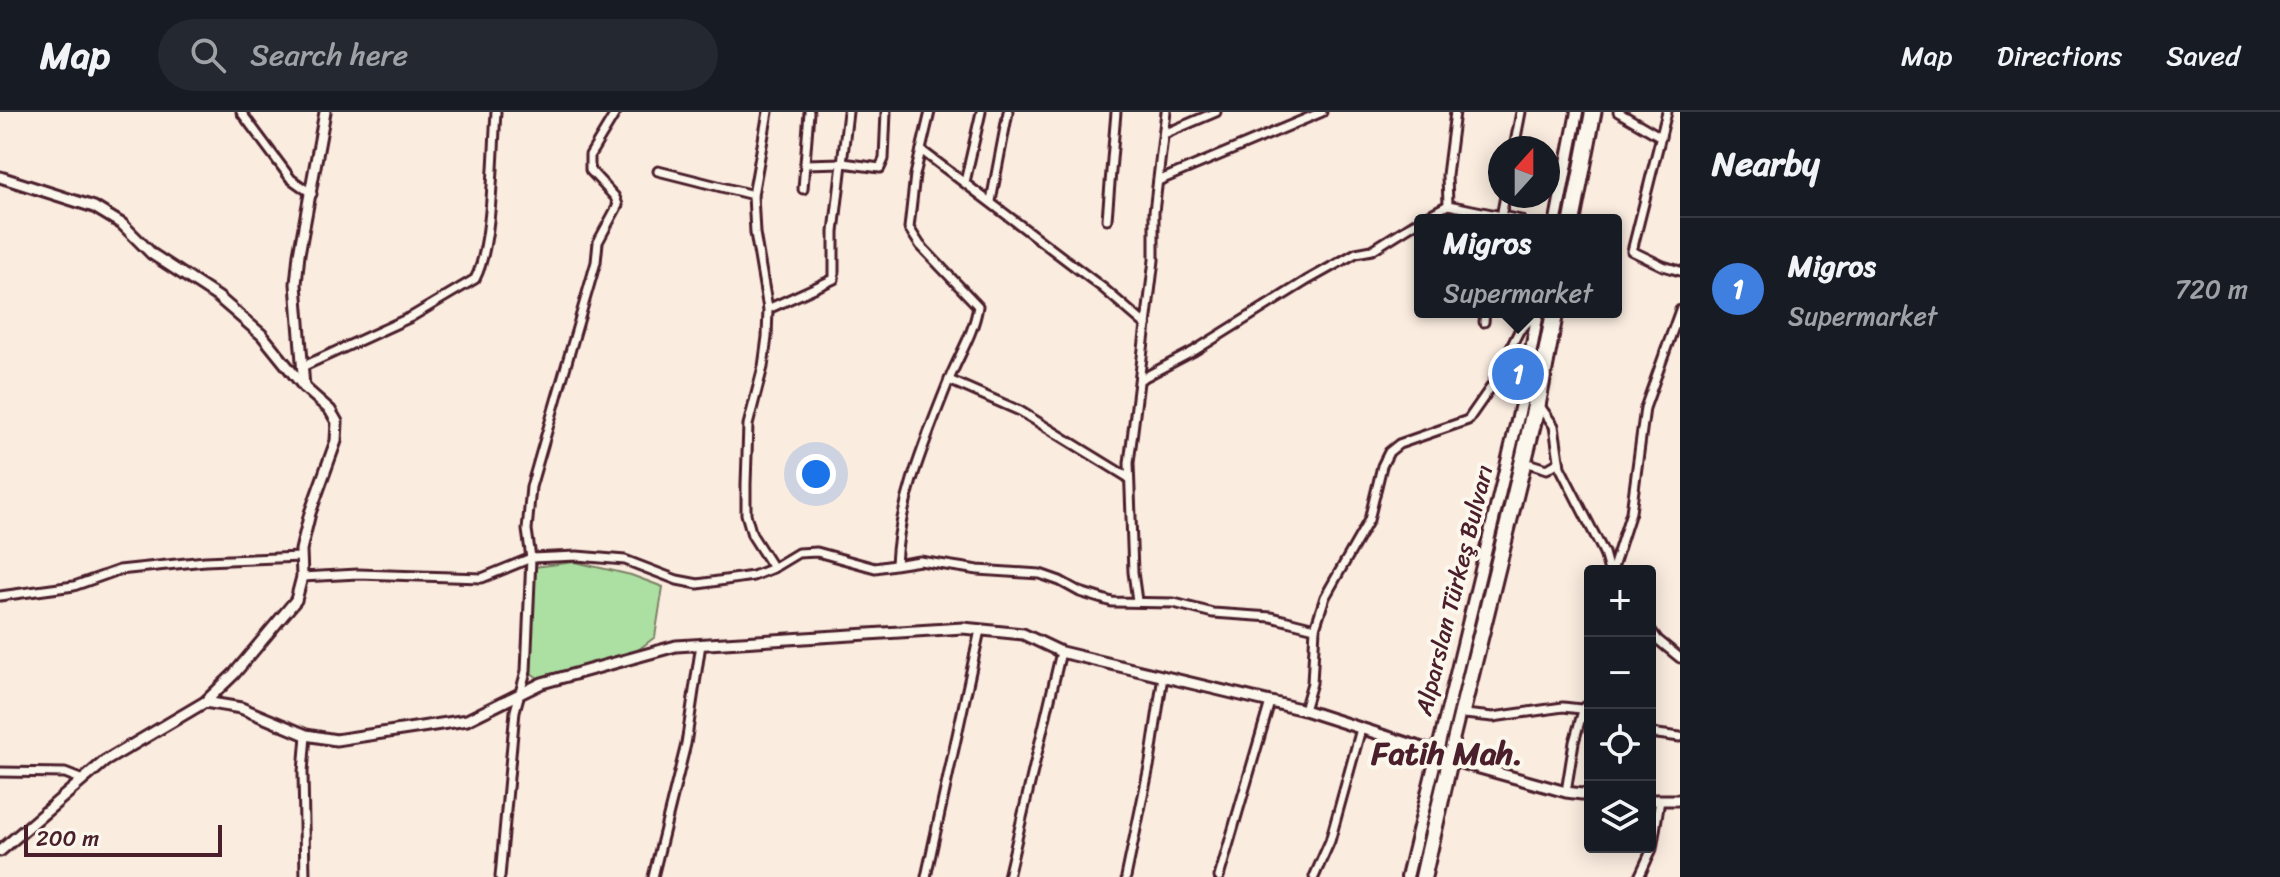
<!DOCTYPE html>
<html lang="en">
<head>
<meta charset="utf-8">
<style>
  body { margin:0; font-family:Sriracha,sans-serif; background:#242831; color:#f1f3f6 }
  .controls { position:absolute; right:24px; bottom:24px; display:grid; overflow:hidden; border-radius:8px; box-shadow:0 4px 20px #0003 }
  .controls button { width:72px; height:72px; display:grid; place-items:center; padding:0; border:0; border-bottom:2px solid #363941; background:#171b24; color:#f1f3f6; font:40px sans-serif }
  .compass { position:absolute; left:1488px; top:24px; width:72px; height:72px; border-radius:50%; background:#171b24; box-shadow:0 4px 20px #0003; rotate:21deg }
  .scale { position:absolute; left:24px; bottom:20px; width:198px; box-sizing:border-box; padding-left:8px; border:4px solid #4a1f2b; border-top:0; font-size:22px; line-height:28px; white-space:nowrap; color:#4a1f2b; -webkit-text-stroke:6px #fbf7ec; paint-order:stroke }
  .you { position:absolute; left:816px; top:362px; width:28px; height:28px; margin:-20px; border:6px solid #fff; border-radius:50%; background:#1a73e8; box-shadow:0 0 0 12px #1a73e833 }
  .badge { display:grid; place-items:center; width:52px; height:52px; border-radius:50%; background:#ea580c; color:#fff; font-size:26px; font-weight:700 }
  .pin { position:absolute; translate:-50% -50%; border:4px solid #fff; box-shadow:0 2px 8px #0006 }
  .popup { position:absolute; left:1414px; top:102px; width:208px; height:104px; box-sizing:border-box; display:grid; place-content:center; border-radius:8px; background:#171b24; filter:drop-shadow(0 2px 6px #0005); font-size:26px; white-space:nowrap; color:#9ea1a6 }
  .popup b { font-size:30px; color:#f1f3f6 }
  .popup::after { content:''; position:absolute; left:50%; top:100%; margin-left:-16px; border:16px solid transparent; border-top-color:#171b24 }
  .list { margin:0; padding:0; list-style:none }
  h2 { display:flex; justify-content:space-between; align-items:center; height:104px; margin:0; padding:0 32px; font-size:34px }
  h2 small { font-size:26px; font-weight:400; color:#9ea1a6 }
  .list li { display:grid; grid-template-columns:52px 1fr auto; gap:24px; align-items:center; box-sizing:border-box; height:144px; padding:0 32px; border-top:2px solid #363941 }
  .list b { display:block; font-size:30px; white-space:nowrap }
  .list p { margin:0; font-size:26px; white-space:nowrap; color:#9ea1a6 }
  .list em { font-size:26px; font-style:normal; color:#9ea1a6 }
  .icon { flex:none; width:44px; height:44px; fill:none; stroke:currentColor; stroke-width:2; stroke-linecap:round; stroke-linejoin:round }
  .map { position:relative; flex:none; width:1680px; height:765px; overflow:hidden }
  header { display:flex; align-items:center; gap:48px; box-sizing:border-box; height:112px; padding:0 40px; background:#171b24; border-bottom:2px solid #363941 }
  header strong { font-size:38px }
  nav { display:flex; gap:44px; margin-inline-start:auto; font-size:28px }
  .search { width:560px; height:72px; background:#242831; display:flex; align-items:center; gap:20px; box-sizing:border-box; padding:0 28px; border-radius:44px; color:#9ea1a6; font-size:30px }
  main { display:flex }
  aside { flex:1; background:#171b24 }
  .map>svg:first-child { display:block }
  .green { fill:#ace0a2; stroke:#7b8066; stroke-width:2 }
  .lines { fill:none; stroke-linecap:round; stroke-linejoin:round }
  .minor-casing { stroke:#4a1f2b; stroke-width:13 }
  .tertiary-casing { stroke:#4a1f2b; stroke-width:15 }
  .secondary-casing { stroke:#4a1f2b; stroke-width:16 }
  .minor { stroke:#fbf7ec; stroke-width:7 }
  .tertiary { stroke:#fbf7ec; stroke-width:9 }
  .secondary { stroke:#fbf7ec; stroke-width:10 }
  .labels { text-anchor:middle; stroke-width:8; stroke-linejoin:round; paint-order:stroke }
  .street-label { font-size:24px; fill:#4a1f2b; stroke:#fbf7ec }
  .district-label { font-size:32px; font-weight:bold; fill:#4a1f2b; stroke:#fbf7ec }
</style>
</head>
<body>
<header>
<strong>Map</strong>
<div class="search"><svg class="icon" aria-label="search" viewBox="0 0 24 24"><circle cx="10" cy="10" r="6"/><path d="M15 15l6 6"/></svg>Search here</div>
<nav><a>Map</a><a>Directions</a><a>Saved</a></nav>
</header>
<main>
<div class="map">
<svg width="1680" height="765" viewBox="0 0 1680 765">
  <rect width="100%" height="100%" fill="#faecdf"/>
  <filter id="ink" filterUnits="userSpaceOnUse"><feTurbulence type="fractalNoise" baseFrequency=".0125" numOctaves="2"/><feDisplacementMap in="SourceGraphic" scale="16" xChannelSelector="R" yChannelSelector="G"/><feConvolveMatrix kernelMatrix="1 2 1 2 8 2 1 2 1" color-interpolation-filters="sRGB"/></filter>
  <g filter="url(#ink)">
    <path class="green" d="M575 450 631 463 663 475 655 525 634 541 538 566 531 561 534 455Z"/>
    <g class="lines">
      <defs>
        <g id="minor">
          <path d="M241 0 291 67 312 82"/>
          <path d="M768 0 753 83 755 121 768 197 767 225 763 255 748 313 746 372V402L752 423 773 456"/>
          <path d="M1455 0 1447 63 1448 93 1521 108"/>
          <path d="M1618 0 1661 25"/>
          <path d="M1667 0 1632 139 1663 154 1680 159"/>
          <path d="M1164 22 1216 0"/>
          <path d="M1514 36 1521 0"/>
          <path d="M921 38 1103 176 1146 213"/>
          <path d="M805 52 843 51 880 56 884 47 886 0"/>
          <path d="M658 59 753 83"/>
          <path d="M1158 69 1322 0"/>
          <path d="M965 70 981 0"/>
          <path d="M803 77 809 0"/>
          <path d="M991 89 1008 0"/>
          <path d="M1501 105 1505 84"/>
          <path d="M1107 107 1116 0"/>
          <path d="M1420 108 1448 93"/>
          <path d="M1576 108 1597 0"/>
          <path d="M768 197 834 167V120L848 0"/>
          <path d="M1484 210 1485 200"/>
          <path d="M304 254 411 205 475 167C493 135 493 40 496 0"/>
          <path d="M1141 267 1194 239 1306 169 1356 141 1372 138 1420 108"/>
          <path d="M949 268 1020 299 1129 366"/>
          <path d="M1540 294 1554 314 1560 355 1604 441 1609 459"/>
          <path d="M1525 350 1547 357 1559 350"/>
          <path d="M896 452C899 389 926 327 949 268 959 243 974 221 978 194L920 133 909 116 915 63 930 0"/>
          <path d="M1612 459 1631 400 1645 296 1680 198"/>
          <path d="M302 465 358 462 482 466 531 446 577 444 625 448 677 468 698 472 753 464 773 456 798 441 817 440 875 456 920 449 978 458 1040 462 1060 469 1080 480 1112 490 1174 491 1213 501 1271 505 1315 516"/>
          <path d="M0 484 74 474 119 458 205 449 301 445"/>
          <path d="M1137 489 1133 460 1129 351 1154 148V100L1166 0"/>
          <path d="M1650 517 1658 528 1680 546"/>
          <path d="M1304 598 1312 571 1315 516 1325 485 1369 408 1382 354 1389 340 1399 332 1468 308 1491 275 1519 219 1537 201"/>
          <path d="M1464 602 1493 605 1563 595 1590 598"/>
          <path d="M1465 602 1541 294 1559 200"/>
          <path d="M1650 621 1680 625"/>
          <path d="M0 660 65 661 83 668"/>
          <path d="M1566 680 1574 630 1584 595"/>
          <path d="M305 765 303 660 306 623"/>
          <path d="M500 765 515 599 526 559 531 446 527 418 531 375 596 150 598 130 618 93 615 85 590 58V43L616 0"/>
          <path d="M653 765 686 632 701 532"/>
          <path d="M926 765 980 518"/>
          <path d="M1008 765 1061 540"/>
          <path d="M1126 765 1150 650 1163 564"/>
          <path d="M1219 765 1270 590"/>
          <path d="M1314 765 1330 729 1361 617"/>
          <path d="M1427 765 1452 655"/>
          <path d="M1639 765 1652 737 1660 688"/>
        </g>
        <g id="tertiary">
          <path d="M0 65 94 95 122 112 152 142 218 185 262 223 304 275 330 298 337 310 336 329 310 401 301 438 302 465 296 488 234 562 205 590 105 649 0 739"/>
          <path d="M304 275 296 172 299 142 325 0"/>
          <path d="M205 590 241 596 306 623 336 628 467 608 542 571 676 534 963 516 1023 522 1061 540 1304 598 1435 640 1447 647 1566 680 1590 683"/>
          <path d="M1650 688H1680"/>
        </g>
        <g id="secondary">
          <path d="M1556 108 1577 0"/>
          <path d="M1570 108 1591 0"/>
          <path d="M1407 765 1521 292 1538 200"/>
          <path d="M1421 765C1463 576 1516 390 1552 200"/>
        </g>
      </defs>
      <use href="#minor" class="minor-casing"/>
      <use href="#tertiary" class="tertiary-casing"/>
      <use href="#secondary" class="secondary-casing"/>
      <use href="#minor" class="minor"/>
      <use href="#tertiary" class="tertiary"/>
      <use href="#secondary" class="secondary"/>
    </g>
  </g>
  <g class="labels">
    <g class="street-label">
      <text transform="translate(1454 478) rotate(-76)" y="8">Alparslan Türkeş Bulvarı</text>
    </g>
    <g class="district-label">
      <text x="1447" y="652">Fatih Mah.</text>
    </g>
  </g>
</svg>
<div class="controls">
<button>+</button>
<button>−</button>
<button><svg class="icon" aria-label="locate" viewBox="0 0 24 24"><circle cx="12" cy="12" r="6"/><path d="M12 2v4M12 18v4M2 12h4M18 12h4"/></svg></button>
<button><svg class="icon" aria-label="layers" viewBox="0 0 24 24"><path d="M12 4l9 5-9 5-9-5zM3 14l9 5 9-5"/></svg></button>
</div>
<svg class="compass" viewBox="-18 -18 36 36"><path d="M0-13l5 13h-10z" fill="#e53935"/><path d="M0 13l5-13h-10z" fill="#9ea1a6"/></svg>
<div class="scale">200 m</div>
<div class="you"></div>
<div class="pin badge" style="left:1518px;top:262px;background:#3f7fe0">1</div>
<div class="popup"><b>Migros</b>Supermarket</div>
</div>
<aside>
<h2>Nearby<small></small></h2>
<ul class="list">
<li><span class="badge" style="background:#3f7fe0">1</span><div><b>Migros</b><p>Supermarket</p></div><em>720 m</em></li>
</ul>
</aside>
</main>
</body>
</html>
